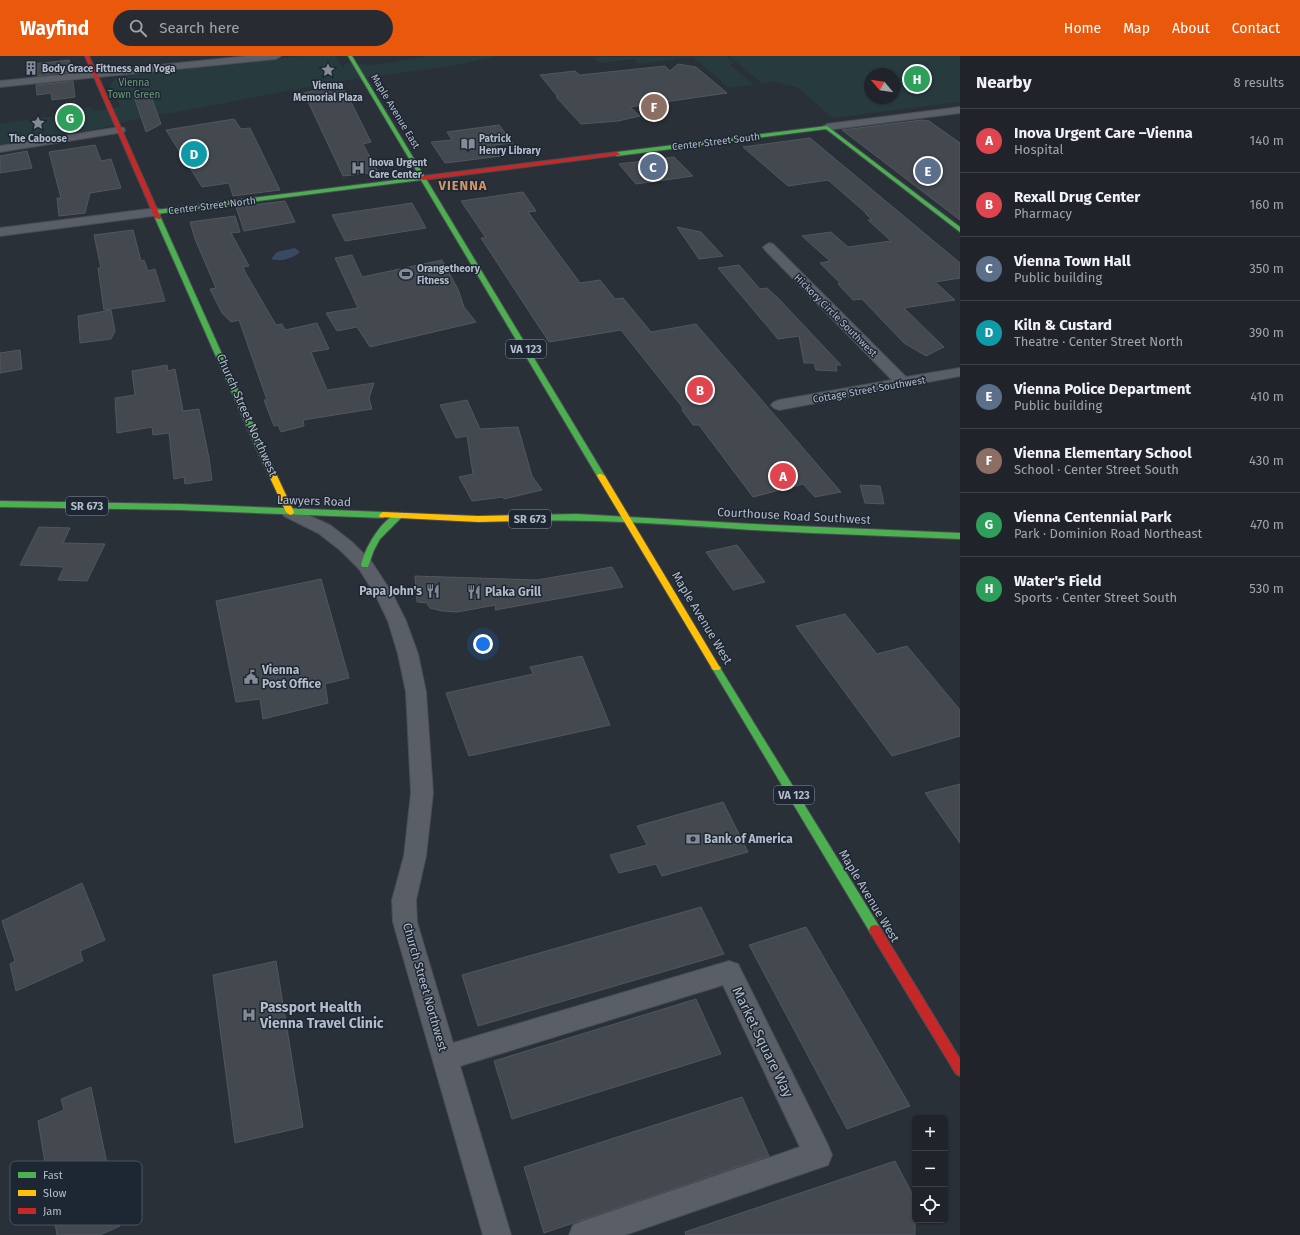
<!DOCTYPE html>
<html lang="en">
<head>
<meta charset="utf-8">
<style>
  body { margin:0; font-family:"Fira Sans",sans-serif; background:#282c32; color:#f1f3f6 }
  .controls { position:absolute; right:12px; bottom:12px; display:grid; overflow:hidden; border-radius:6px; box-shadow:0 1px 3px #0004 }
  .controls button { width:36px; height:36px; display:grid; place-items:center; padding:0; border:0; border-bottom:1px solid #3d4147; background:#20242a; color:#f1f3f6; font:20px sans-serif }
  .compass { position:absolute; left:864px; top:12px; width:36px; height:36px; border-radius:50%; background:#20242a; box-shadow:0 1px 3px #0004; rotate:299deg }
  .you { position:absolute; left:483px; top:588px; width:14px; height:14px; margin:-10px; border:3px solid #fff; border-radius:50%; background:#1a73e8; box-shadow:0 0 0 6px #1a73e833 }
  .badge { display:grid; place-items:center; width:26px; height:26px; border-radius:50%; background:#ea580c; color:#fff; font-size:13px; font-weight:700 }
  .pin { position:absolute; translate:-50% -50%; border:2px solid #fff; box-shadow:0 1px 4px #0006 }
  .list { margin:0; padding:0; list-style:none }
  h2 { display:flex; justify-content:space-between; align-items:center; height:52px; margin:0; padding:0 16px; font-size:17px }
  h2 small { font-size:13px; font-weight:400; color:#a2a4a8 }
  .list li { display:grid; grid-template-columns:26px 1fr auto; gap:12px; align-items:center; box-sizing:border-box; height:64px; padding:0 16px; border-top:1px solid #3d4147 }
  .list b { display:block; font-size:15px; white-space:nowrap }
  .list p { margin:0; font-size:13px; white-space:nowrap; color:#a2a4a8 }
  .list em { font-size:13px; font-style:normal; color:#a2a4a8 }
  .icon { flex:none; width:22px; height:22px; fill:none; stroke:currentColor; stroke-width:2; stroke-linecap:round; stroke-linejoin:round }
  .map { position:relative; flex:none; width:960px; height:1179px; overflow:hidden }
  header { display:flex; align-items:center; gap:24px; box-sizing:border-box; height:56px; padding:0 20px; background:#ea580c; color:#fff }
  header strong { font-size:19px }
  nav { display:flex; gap:22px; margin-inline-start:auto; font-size:14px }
  .search { width:280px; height:36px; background:#282c32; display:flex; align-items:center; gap:10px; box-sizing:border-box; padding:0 14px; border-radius:22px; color:#a2a4a8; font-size:15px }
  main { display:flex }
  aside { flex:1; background:#20242a }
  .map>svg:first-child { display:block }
  .green { fill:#273a3e; fill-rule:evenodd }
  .water { fill:#384963 }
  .building { fill:#444950; stroke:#52575f }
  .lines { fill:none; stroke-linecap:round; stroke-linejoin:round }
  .street-casing { stroke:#484c53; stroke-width:2 }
  .fast-casing { stroke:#484c53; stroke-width:2 }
  .slow-casing { stroke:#484c53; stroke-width:2 }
  .jam-casing { stroke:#484c53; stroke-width:2 }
  .street { fill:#5a5e66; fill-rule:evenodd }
  .fast { fill:#4caf50; fill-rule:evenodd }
  .slow { fill:#ffc107; fill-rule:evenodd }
  .jam { fill:#c62828; fill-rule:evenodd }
  .labels { text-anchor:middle; stroke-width:3; stroke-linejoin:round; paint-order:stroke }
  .far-poi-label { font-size:10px; font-weight:bold; fill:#b4bcc9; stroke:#1d2633; text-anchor:start }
  .far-park-label { font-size:10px; fill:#6b9a76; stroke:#1d2633 }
  .far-street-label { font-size:10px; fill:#b4bcc9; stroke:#1d2633 }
  .shield { fill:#1d2633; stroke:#878f9c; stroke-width:1 }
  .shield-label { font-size:11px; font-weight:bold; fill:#b4bcc9 }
  .street-label { font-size:12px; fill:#b4bcc9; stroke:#1d2633 }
  .poi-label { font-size:12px; font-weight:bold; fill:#b4bcc9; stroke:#1d2633; text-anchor:start }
  .far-district-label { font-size:13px; font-weight:bold; letter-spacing:1px; fill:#d59563; stroke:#1d2633 }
  .near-poi-label { font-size:14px; font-weight:bold; fill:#b4bcc9; stroke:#1d2633; text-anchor:start }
  .near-street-label { font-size:14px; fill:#b4bcc9; stroke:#1d2633 }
  .key { fill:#1d2633; stroke:#4a5360; stroke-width:1 }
  .key-label { font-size:11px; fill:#b4bcc9 }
</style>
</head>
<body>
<header>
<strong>Wayfind</strong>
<div class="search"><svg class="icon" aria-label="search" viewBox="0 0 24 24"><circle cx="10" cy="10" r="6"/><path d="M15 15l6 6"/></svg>Search here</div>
<nav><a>Home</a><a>Map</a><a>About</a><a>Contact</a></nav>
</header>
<main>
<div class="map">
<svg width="960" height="1179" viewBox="0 0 960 1179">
  <rect width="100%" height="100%" fill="#2a3038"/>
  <g class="green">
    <path d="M303 0H335L343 12 345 7 376 9 430 0H497L457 9 341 25 133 64 93 74 0 89V68L80 56V53L92 51 93 55 121 51 110 29 116 22 122 18Z"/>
    <path d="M726 0 735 7 729 8 754 29 729 32 693 1 639 8 634 3 600 7 594 1Z"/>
    <path d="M729 0H960V46L833 62 797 31 775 26 762 27ZM870 18H894V42H870Z"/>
  </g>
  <path class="water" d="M295 192 300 196C292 203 281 206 271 203L277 196Z"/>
  <g class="building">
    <path d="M69 4 71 16 35 20 34 8Z"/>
    <path d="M678 8 696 11 727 37 630 51 640 60 618 65 581 68 556 41H558L540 19 575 15 580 19 665 10 670 15Z"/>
    <path d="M73 25 75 41 52 44 51 37 37 39 36 29Z"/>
    <path d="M336 30 339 33 342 32 347 38 371 86 363 88 378 116 343 120 304 37Z"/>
    <path d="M150 38 161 68 146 76 134 40Z"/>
    <path d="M234 63 241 73 250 72 280 134 233 140 229 127 202 131 166 74Z"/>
    <path d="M922 64 929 65 960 87V164L842 74Z"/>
    <path d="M499 69 513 87 494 89 502 100 445 107 431 86 452 84 447 76Z"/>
    <path d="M810 82 960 207V222L935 226 955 244 904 252 944 291 926 300 904 287 862 243 853 244 838 228 840 227 820 207 830 205 802 180 831 176 848 191 891 185 868 164H872L865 157H866L828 124 788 130 743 91Z"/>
    <path d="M95 89 101 105 111 103 121 132 90 137 85 157 59 160 57 142H61L49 96Z"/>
    <path d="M27 95 32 112 0 117V100Z"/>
    <path d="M674 101 693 120 636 128 619 108Z"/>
    <path d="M523 136 536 155 528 156 580 227 600 224 615 243 623 242 651 276 696 268 841 436 815 441 803 428 753 441 699 369H693L682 354 683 352 621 274 549 286 481 182H486L461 145Z"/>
    <path d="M285 145 295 166 244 175 236 151Z"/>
    <path d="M412 147 426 172 345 185 332 159Z"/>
    <path d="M235 160 240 176 231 177 249 210 243 211 245 216 276 269 282 268 285 274 317 267 329 293 311 296 327 334 374 327 369 342 372 353 303 364 304 370 281 376 278 369 274 370 264 344H267L239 264 231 266 222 257 210 233 216 232 195 183 190 166Z"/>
    <path d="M677 171 701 176 723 200 699 203Z"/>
    <path d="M133 174 141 205 144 204 148 215 155 213 165 245 104 254 98 212H101L94 179Z"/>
    <path d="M352 199 362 221 442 204 458 233 464 251 476 266 370 291 357 271 337 275 326 257 358 252 335 202Z"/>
    <path d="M739 209 760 233 767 232 778 242 841 309H836L837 315 816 314 814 307H804L799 280 778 283 718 212Z"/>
    <path d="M111 254 115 275 111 283 80 287 78 260Z"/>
    <path d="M20 294 22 313 0 317V297Z"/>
    <path d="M167 309 168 315 175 313 183 355 199 353 209 402 212 424 185 428 184 421 174 423 169 377 153 379 152 371 117 377 115 342 135 339 132 315Z"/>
    <path d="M467 344 480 373 518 371 532 420 542 434 504 443 503 441 472 445 459 421 473 418 467 380 456 382 440 349Z"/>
    <path d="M860 429 880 430 884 448 865 447Z"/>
    <path d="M39 471 70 472 63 487 105 488 87 525 58 524 64 511 20 509Z"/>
    <path d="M737 489 765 526 733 534 706 496Z"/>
    <path d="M612 511 623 531 495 554 496 549 457 556 442 555 430 552 427 547 417 546 415 520 537 524Z"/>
    <path d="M321 523 349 622 325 628 328 647 263 663 260 643 236 646 216 545Z"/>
    <path d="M845 558 877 598 907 590 960 654V680L892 700 796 570Z"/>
    <path d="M582 600 610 669 469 700 446 637 533 618 530 611Z"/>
    <path d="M960 728V787L925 737Z"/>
    <path d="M723 746 748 796 662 820 656 808 619 817 610 799 647 789 637 770Z"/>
    <path d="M82 827 105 884 80 895 83 905 16 935 10 908 15 905 2 865Z"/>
    <path d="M701 851 724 898 478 970 462 919Z"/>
    <path d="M806 871 910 1050 847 1073 749 889Z"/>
    <path d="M276 905 303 1071 235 1087 213 919Z"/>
    <path d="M696 943 721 998 512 1063 494 1005Z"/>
    <path d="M91 1031 120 1170 100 1179H57L38 1065 64 1054 61 1043Z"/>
    <path d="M742 1041 769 1100 544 1177 524 1111Z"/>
    <path d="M895 1105 915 1143V1179H686L685 1176Z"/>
  </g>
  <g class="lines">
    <defs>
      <g id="street">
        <path d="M248 0H281L276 3 0 31V25Z"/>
        <path d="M960 51V57L827 74 822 71 827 68Z"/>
        <path d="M120 71 124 72 125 74 124 76 0 96V90Z"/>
        <path d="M156 152 160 153 162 156 160 159 0 180V172Z"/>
        <path d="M769 187 773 188 906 321 960 312V320L779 354 774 352 771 349 774 346 779 344 892 324 765 194 763 191Z"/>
        <path d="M290 451 330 469 352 486 371 505 392 537 406 565 418 598 426 636 433 737 426 800 416 844 417 866 453 987 729 905 738 908 828 1089 832 1099 828 1109 625 1179H569L573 1169 583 1165 800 1091 723 929 460 1010 511 1179H483L393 866 392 844 404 800 411 737 406 636 398 598 388 565 375 538 359 513 340 494 318 477 284 460 282 456 284 452Z"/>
      </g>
      <g id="fast">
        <path d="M348 0H352L605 420 604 422H601L597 420 421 124 156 158 153 156 156 154 420 121Z"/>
        <path d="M827 70 960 171V176L826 73 617 100 614 98 617 96Z"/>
        <path d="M158 160 161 162 265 394 264 396H261L257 394 155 162Z"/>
        <path d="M0 445 180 448 383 456 387 459 383 462 180 454 0 451Z"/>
        <path d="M399 457 403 460 380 483 374 494 368 511H362L361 509C365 492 381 463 399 457Z"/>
        <path d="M577 458 753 468 960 477V483C891 480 821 478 752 474 676 469 601 463 525 465L521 462 525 459Z"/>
        <path d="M716 609 719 610 879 870 881 874 879 878 875 879 871 878 713 614 711 612 713 610Z"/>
      </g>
      <g id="slow">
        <path d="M258 392H261L265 394 294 456 293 458 290 459 286 456 257 394Z"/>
        <path d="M598 418H601L605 420 719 610 721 612 719 614H713L597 420Z"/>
        <path d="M383 456 478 460 525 459 529 462 525 465 478 466 380 461 379 459Z"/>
      </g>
      <g id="jam">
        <path d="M85 0H89L161 162 160 163 155 162Z"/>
        <path d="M617 96 620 98 619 99 423 124 420 122 423 120Z"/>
        <path d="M875 869 879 870 960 1003V1020L956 1018 871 878 869 874 871 870Z"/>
      </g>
    </defs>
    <use href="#street" class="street-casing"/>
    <use href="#fast" class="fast-casing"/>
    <use href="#slow" class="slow-casing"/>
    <use href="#jam" class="jam-casing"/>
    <use href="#street" class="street"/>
    <use href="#fast" class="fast"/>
    <use href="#slow" class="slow"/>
    <use href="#jam" class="jam"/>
  </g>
  <defs>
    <symbol id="building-bare" viewBox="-9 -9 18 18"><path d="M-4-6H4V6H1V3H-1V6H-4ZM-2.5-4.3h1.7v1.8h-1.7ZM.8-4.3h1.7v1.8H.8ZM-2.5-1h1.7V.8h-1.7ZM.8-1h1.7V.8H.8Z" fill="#848b96" stroke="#1d2633" stroke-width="2.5" paint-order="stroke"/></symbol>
    <symbol id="sight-bare" viewBox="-9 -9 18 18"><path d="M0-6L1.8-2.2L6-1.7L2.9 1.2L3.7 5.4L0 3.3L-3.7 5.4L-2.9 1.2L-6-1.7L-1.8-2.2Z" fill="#848b96" stroke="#1d2633" stroke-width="2.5" paint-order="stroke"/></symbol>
    <symbol id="library-bare" viewBox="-9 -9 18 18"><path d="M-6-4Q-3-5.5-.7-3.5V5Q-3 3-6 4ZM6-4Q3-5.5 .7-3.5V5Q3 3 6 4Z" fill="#848b96" stroke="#1d2633" stroke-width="2.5" paint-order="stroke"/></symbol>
    <symbol id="hospital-bare" viewBox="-9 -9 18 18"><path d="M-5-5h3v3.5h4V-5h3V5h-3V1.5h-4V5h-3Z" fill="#848b96" stroke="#1d2633" stroke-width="2.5" paint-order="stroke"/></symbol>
    <symbol id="stadium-bare" viewBox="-9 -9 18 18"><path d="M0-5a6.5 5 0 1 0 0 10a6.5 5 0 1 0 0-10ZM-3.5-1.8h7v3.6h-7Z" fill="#848b96" stroke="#1d2633" stroke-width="2.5" paint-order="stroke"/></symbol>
    <symbol id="restaurant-bare" viewBox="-9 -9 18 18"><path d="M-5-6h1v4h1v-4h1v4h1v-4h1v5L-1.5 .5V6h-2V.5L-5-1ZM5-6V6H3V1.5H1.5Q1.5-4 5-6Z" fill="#848b96" stroke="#1d2633" stroke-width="2.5" paint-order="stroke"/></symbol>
    <symbol id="civic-bare" viewBox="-9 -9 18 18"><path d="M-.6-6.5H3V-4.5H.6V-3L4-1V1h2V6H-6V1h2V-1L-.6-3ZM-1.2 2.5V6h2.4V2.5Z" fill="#848b96" stroke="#1d2633" stroke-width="2.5" paint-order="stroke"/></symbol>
    <symbol id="bank-bare" viewBox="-9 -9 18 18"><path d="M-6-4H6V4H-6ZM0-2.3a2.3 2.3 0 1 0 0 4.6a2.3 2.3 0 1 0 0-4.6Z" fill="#848b96" stroke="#1d2633" stroke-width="2.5" paint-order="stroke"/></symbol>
  </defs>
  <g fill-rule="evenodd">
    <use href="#building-bare" x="21" y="2" width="20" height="20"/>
    <use href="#sight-bare" x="318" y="4" width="20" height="20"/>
    <use href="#sight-bare" x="28" y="57" width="20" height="20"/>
    <use href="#library-bare" x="458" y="78" width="20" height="20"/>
    <use href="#hospital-bare" x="348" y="102" width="20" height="20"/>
    <use href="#stadium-bare" x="396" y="208" width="20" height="20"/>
    <use href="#restaurant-bare" x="423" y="525" width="20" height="20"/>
    <use href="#restaurant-bare" x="464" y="526" width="20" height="20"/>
    <use href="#civic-bare" x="241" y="611" width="20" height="20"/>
    <use href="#bank-bare" x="683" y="773" width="20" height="20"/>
    <use href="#hospital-bare" x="239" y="949" width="20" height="20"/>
  </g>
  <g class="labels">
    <g class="far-poi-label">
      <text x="42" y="16">Body Grace Fittness and Yoga</text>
      <text x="328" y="33" text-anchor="middle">Vienna<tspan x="328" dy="12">Memorial Plaza</tspan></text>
      <text x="38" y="86" text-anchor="middle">The Caboose</text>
      <text x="479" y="86">Patrick<tspan x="479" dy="12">Henry Library</tspan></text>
      <text x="369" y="110">Inova Urgent<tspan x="369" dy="12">Care Center</tspan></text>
      <text x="417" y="216">Orangetheory<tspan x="417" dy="12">Fitness</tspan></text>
    </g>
    <g class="far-park-label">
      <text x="134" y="30">Vienna<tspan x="134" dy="12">Town Green</tspan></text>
    </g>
    <g class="far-street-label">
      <text transform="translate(396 55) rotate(59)" y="4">Maple Avenue East</text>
      <text transform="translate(716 85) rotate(-7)" y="4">Center Street South</text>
      <text transform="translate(212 149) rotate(-7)" y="4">Center Street North</text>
      <text transform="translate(836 259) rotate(45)" y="4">Hickory Circle Southwest</text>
      <text transform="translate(869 333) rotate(-10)" y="4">Cottage Street Southwest</text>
    </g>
    <g class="shield">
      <rect x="506" y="284" width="40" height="18" rx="3"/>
      <rect x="66" y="441" width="42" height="18" rx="3"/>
      <rect x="509" y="454" width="42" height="18" rx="3"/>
      <rect x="774" y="730" width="40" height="18" rx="3"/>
    </g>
    <g class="shield-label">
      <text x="526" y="297">VA 123</text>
      <text x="87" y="454">SR 673</text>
      <text x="530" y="467">SR 673</text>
      <text x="794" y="743">VA 123</text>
    </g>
    <g class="street-label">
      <text transform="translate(247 359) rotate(66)" y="4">Church Street Northwest</text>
      <text transform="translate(314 445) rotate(2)" y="4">Lawyers Road</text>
      <text transform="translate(794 460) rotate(3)" y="4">Courthouse Road Southwest</text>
      <text transform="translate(702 562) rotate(59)" y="4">Maple Avenue West</text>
      <text transform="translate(869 840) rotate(59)" y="4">Maple Avenue West</text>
      <text transform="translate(425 931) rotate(74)" y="4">Church Street Northwest</text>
    </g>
    <g class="poi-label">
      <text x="422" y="539" text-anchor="end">Papa John's</text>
      <text x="485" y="540">Plaka Grill</text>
      <text x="262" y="618">Vienna<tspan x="262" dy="14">Post Office</tspan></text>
      <text x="704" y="787">Bank of America</text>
    </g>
    <g class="far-district-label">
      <text x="463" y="134">VIENNA</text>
    </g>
    <g class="near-poi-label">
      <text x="260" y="956">Passport Health<tspan x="260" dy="16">Vienna Travel Clinic</tspan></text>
    </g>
    <g class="near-street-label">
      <text transform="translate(763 986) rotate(64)" y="5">Market Square Way</text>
    </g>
  </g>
  <rect x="10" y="1105" width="132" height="64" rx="6" class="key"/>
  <rect x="18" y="1116" width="18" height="6" fill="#4caf50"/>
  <rect x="18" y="1134" width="18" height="6" fill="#ffc107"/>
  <rect x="18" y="1152" width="18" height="6" fill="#c62828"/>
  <g class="key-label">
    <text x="43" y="1123">Fast</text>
    <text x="43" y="1141">Slow</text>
    <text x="43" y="1159">Jam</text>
  </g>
</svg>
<div class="controls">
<button>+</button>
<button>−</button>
<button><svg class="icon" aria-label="locate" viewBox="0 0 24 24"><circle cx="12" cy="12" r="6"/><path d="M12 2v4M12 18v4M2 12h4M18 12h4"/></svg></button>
</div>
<svg class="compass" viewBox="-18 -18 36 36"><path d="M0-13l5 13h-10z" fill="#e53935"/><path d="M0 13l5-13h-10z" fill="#a2a4a8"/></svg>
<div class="you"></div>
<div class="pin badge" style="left:783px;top:420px;background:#e0444e">A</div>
<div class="pin badge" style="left:700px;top:334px;background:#e0444e">B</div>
<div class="pin badge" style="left:653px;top:111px;background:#5c6f8a">C</div>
<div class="pin badge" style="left:194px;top:98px;background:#0f9aa8">D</div>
<div class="pin badge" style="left:928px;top:115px;background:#5c6f8a">E</div>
<div class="pin badge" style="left:654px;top:51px;background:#8d6e63">F</div>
<div class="pin badge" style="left:70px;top:62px;background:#2e9e5b">G</div>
<div class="pin badge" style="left:917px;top:23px;background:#2e9e5b">H</div>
</div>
<aside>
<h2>Nearby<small>8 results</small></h2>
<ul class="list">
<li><span class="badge" style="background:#e0444e">A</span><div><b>Inova Urgent Care –Vienna</b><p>Hospital</p></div><em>140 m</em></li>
<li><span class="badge" style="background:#e0444e">B</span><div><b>Rexall Drug Center</b><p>Pharmacy</p></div><em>160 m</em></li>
<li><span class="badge" style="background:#5c6f8a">C</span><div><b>Vienna Town Hall</b><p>Public building</p></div><em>350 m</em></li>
<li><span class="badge" style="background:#0f9aa8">D</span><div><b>Kiln &amp; Custard</b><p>Theatre · Center Street North</p></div><em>390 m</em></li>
<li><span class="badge" style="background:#5c6f8a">E</span><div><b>Vienna Police Department</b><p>Public building</p></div><em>410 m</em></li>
<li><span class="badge" style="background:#8d6e63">F</span><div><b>Vienna Elementary School</b><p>School · Center Street South</p></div><em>430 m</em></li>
<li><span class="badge" style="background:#2e9e5b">G</span><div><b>Vienna Centennial Park</b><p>Park · Dominion Road Northeast</p></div><em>470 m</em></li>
<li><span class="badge" style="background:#2e9e5b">H</span><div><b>Water's Field</b><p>Sports · Center Street South</p></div><em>530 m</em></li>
</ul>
</aside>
</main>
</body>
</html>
